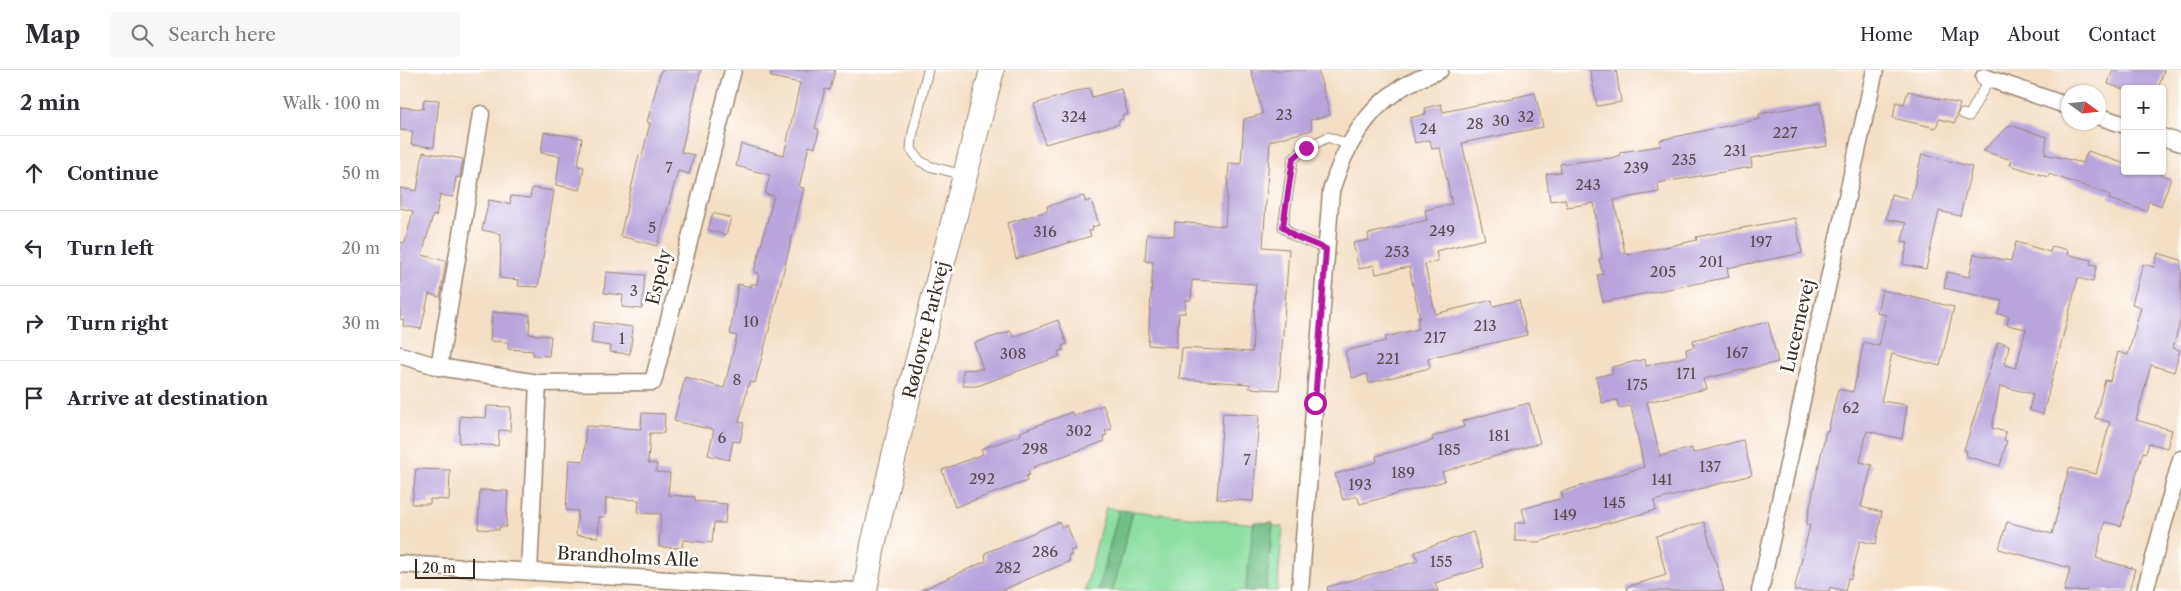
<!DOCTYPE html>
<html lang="en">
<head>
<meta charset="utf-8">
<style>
  body { margin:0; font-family:"Libre Caslon Text",serif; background:#f7f7f7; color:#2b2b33 }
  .controls { position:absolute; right:15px; top:15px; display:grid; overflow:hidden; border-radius:5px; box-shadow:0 1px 4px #0004 }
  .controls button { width:45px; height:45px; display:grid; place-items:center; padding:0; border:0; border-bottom:1px solid #e1e1e2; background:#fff; color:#2b2b33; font:25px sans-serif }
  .compass { position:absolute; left:1661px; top:15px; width:45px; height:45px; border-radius:50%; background:#fff; box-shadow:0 1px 4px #0004; rotate:105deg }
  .scale { position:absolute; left:15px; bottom:12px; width:60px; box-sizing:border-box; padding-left:5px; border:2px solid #3b2a1e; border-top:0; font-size:14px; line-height:18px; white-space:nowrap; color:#3b2a1e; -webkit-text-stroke:4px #fff; paint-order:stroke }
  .stop { position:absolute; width:15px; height:15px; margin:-11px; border:4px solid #b5179e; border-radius:50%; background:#fff }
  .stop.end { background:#b5179e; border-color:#fff; box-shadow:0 1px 5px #0008 }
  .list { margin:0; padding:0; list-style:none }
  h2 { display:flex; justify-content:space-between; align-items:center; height:65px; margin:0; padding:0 20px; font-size:21px }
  h2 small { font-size:16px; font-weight:400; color:#7c7c81 }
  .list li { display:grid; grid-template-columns:32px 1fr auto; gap:15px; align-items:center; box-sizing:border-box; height:75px; padding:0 20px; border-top:1px solid #e1e1e2 }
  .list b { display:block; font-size:19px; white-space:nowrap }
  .list em { font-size:16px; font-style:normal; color:#7c7c81 }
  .icon { flex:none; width:28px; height:28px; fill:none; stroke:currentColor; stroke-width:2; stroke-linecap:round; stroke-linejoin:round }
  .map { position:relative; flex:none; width:1781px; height:521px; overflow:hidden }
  header { display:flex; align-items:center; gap:30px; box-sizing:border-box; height:70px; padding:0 25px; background:#fff; border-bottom:1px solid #e1e1e2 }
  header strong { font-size:24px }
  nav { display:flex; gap:28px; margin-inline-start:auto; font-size:18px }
  .search { width:350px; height:45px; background:#f7f7f7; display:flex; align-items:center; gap:12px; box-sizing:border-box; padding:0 18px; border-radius:5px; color:#7c7c81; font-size:19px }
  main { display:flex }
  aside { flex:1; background:#fff }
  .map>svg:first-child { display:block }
  .green { fill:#8cdfa0; stroke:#64845f }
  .forest { fill:#71be86; stroke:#567452 }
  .building { fill:#b7a5db }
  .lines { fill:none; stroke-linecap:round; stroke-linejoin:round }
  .lane-casing { stroke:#988471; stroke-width:11 }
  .street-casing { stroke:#988471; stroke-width:19 }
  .secondary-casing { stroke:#988471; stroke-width:26 }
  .lane { stroke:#fff; stroke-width:9 }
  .street { stroke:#fff; stroke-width:16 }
  .secondary { stroke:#fff; stroke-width:24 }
  .route { stroke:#b5179e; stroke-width:6 }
  .labels { text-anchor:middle; stroke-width:5; stroke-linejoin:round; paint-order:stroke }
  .number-label { font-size:15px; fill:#5a494d }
  .street-label { font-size:18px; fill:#3b2a1e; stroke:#fff }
</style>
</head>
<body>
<header>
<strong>Map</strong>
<div class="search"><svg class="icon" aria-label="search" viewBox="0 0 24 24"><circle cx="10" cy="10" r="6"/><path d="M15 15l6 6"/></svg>Search here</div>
<nav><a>Home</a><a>Map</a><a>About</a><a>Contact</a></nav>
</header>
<main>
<aside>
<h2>2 min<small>Walk · 100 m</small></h2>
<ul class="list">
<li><svg class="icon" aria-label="ahead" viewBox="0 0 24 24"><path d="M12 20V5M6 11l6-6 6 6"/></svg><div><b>Continue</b></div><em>50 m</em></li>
<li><svg class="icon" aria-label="left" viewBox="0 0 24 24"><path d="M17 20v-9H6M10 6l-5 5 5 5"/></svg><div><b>Turn left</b></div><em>20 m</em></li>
<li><svg class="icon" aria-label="right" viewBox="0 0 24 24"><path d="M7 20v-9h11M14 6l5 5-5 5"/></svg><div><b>Turn right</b></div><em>30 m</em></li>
<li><svg class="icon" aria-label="arrive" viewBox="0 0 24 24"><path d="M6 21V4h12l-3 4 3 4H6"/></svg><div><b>Arrive at destination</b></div></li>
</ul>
</aside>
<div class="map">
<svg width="1781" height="521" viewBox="0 0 1781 521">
  <rect width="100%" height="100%" fill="#fff"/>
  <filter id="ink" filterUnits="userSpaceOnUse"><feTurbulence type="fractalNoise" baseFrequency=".02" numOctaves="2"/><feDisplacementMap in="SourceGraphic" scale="10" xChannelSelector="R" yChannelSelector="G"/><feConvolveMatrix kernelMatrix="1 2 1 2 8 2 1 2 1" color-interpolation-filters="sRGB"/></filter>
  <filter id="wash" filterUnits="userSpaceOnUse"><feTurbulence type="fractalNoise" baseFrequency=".0096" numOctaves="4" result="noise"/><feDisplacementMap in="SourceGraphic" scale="20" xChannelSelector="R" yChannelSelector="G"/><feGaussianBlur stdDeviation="1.12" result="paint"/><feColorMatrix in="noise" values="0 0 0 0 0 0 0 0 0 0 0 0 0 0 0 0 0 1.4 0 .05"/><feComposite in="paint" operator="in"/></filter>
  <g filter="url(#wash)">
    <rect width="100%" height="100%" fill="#f4dfc4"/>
    <g class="green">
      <path d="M706 437 719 440 698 521H685Z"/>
      <path d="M733 441 883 457 877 521H713Z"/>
    </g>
    <g class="forest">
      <path d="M719 440 733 441 713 521H698Z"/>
      <path d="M854 452 873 453 866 521H845Z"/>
    </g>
    <g id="blocks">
      <g class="building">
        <path d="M261 0H301L281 82 294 85 289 104 278 101 257 176 220 166 239 85 242 86 250 53 247 52Z"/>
        <path d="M372 0H435L430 20 425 19 415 58 419 59 415 78 409 76 399 117 404 118 368 264 355 313 349 312 339 352 344 353 340 372 333 371 329 390 308 385 314 360 274 351 285 307 324 318 337 266 330 264 338 214 351 217V214H357L359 203 354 202 374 126 365 124 370 105 336 96 341 74 384 85 400 13 371 7Z"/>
        <path d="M851 0H918L930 45 910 50 912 60 870 71 863 177 889 179 879 320 849 318 850 314 779 309 782 278 852 282 856 214 792 210 791 230H786L785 243H779L776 277 748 275 753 192 745 191 747 164 774 166 775 152 825 156 829 93 841 94 844 49 863 44Z"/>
        <path d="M1190 0H1216L1221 32 1197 36Z"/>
        <path d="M1713 0H1764L1758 19H1723L1708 14Z"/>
        <path d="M689 18 692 27 721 19 728 44 722 45 723 49 719 50V54L645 74 634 34Z"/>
        <path d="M1508 21 1560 34 1555 53 1539 49 1536 58 1493 48 1496 32 1504 34Z"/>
        <path d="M1135 23 1143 57 1062 73 1085 169 1036 181 1038 191 1025 194 1035 244 1092 230 1093 236 1119 230 1127 265 1028 288 1030 298 969 313 967 304 952 308 945 281 986 271 985 267 1018 259V248H1020L1009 197 976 204 974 195 959 199 953 173 969 170 968 164 1027 150 1025 140 1052 134 1040 78 1032 79 1030 70 1015 73 1010 48 1026 44 1025 38 1041 34 1043 42Z"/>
        <path d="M24 29 39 30 34 77 11 75 13 61 0 60V37L23 39Z"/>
        <path d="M1420 33 1427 76 1351 88 1352 97 1258 113 1259 122 1214 130 1225 183H1227L1228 185 1297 170 1296 167 1395 148 1402 183 1327 198 1329 207 1203 232 1197 205 1203 204 1199 189 1202 188 1194 133 1167 137 1165 129 1150 131 1146 104 1161 102 1160 94 1211 88 1220 85V82L1261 76 1260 70 1360 49 1359 44Z"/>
        <path d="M1610 55 1647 67 1645 84 1683 93 1688 81 1725 94V101H1751L1771 108 1761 136 1749 131 1746 141 1709 129 1710 125 1649 104 1648 107 1610 95 1612 90 1583 81Z"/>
        <path d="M144 62 182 68 178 96 184 97 180 120 156 115 160 86 141 83Z"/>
        <path d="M23 82 63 89 60 108 56 107 53 127 40 125 36 146 33 145 22 185 46 191 40 227 29 224 21 259 3 256 4 250 0 249V172L5 173 13 141 0 138V118L17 121Z"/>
        <path d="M1522 84 1572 97 1560 146 1539 141 1526 199 1503 194 1508 172 1502 171 1506 153 1486 149 1491 124 1511 129Z"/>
        <path d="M132 118 154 121 138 217 118 216 119 210 100 208 101 164 82 160 89 130 110 134 111 126 130 128Z"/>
        <path d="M684 126 685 132 691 130 699 155 692 157 693 160 689 161 691 166 616 189 607 153 648 141 647 136Z"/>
        <path d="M313 143 331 148 326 165 308 160Z"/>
        <path d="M1616 172 1650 182 1652 176 1668 180 1667 184 1691 190 1690 194 1697 195 1693 212 1678 208 1643 344 1629 340 1633 324 1600 316 1592 358 1606 362 1604 370 1607 371 1600 396 1566 386 1567 381 1564 380 1598 272 1609 275 1605 295 1616 298 1626 259 1607 255 1609 246 1598 244 1602 231 1544 218 1547 202 1569 207 1574 184 1611 191Z"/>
        <path d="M1758 183 1781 190V248L1773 278 1780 280 1774 302 1751 295 1736 350 1772 360 1767 378 1749 373 1746 383 1743 382 1721 456 1705 452 1696 488 1735 499 1729 521H1664L1670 498 1599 479 1607 452 1652 464 1669 398 1696 404 1710 352 1695 348 1705 310 1710 311 1718 282 1728 285 1741 237 1732 234 1743 194 1754 197Z"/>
        <path d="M206 202 245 205 242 239 222 237 223 225 204 223Z"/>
        <path d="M1482 220 1554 237 1540 296 1492 284 1481 331 1507 335 1502 369 1467 361 1460 392 1472 395 1461 437 1482 442 1476 474 1460 471 1451 509 1448 508 1445 521 1430 517 1429 521H1394L1410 455H1406L1426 361H1428L1438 319 1453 322 1464 272 1479 276 1486 245 1477 243Z"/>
        <path d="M92 242 130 245 129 264 151 266 149 286 133 285V281L108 279V272L90 271Z"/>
        <path d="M658 250 667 274 662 276 663 280 658 282 660 286 577 316H563V300L583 299 574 273 611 261 613 267Z"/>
        <path d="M194 252 233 257 230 284 210 282 211 276 191 273Z"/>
        <path d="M1368 252 1378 292 1303 309 1306 319 1247 332 1260 386 1292 378 1293 383 1343 370 1352 405 1254 431 1256 440 1138 472 1115 471V453H1126L1122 439 1163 428 1161 422 1244 397 1231 336 1219 338 1217 330 1202 333 1196 307 1213 303 1212 297 1245 289 1246 296 1287 286 1286 279 1294 277 1293 270Z"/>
        <path d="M1129 333 1140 373 1042 402 1045 411 960 434 957 426 943 430 935 404 977 392 976 386 1025 373 1033 370 1032 367 1064 357 1062 351Z"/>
        <path d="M703 335 712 359 705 361 707 365 703 366 705 371 633 397 634 399 628 401 629 405 626 406 627 411 555 437 542 400 583 384 581 379 621 365 620 362 672 342 674 346Z"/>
        <path d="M87 336 111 337 110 361 99 360 98 376 59 373 60 346 86 348Z"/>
        <path d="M242 343 265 344 264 363H250L248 393 257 394 256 402 270 403 268 425 295 427V431L327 434 325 453H314L312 473 283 470 282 478 259 477 261 444 238 443 239 430 206 428 205 447H199L198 467 176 465 178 441 166 440 169 390 184 391 186 356 241 359Z"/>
        <path d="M823 343 859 345 853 431 817 429Z"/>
        <path d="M16 399 50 400 49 430 30 429V434H12Z"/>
        <path d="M80 420 108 421 106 457H99V460L78 459Z"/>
        <path d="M659 452 662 458 667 455 676 479 670 481 672 485 668 486 670 491 600 521H519L586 491 585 483Z"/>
        <path d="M1304 452 1324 521H1227V517L1266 505 1256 466Z"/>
        <path d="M1073 462 1084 497 1035 513 1038 521H928L927 517 1018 491 1015 482Z"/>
      </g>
    </g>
  </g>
  <g filter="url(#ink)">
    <use href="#blocks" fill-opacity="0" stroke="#988471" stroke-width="1"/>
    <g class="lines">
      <defs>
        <g id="lane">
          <path d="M528 0 512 67 511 79 520 91 529 96 564 105"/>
          <path d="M1563 44 1569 46 1589 9"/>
          <path d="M926 179 894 166 883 157 893 89 906 78 928 67 949 75"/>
        </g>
        <g id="street">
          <path d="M1584 7 1668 36"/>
          <path d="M1698 46 1725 55"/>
          <path d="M1762 67 1781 73"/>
          <path d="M0 285 39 297 138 313 253 312 333 0"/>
          <path d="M39 297 81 44"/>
          <path d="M0 494 454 521"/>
          <path d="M129 501 138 313"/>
          <path d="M900 521 931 121C943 81 962 44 998 20 1010 11 1027 6 1040 0"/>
          <path d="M1360 521 1475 0"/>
          <path d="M1745 521 1781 389"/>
        </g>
        <path id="secondary" d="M465 521 473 475 502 352 592 0"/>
      </defs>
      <use href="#lane" class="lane-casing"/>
      <use href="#street" class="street-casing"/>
      <use href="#secondary" class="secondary-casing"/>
      <use href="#lane" class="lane"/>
      <use href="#street" class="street"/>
      <use href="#secondary" class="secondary"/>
    </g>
  </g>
  <g class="lines" filter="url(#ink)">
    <path class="route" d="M906 78 893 89 883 157 894 166 926 179 915 333"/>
  </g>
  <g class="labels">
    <g class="number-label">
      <text x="884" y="50">23</text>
      <text x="674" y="52">324</text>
      <text x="1126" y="52">32</text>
      <text x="1101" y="56">30</text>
      <text x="1075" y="59">28</text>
      <text x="1028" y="64">24</text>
      <text x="1385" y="68">227</text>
      <text x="1335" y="86">231</text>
      <text x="1284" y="95">235</text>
      <text x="269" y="103">7</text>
      <text x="1236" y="103">239</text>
      <text x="1188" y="120">243</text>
      <text x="252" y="163">5</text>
      <text x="1042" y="166">249</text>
      <text x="645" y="167">316</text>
      <text x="1361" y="177">197</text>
      <text x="997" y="187">253</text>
      <text x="1311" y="197">201</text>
      <text x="1263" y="207">205</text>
      <text x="234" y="226">3</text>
      <text x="351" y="257">10</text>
      <text x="1085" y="261">213</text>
      <text x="1035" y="273">217</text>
      <text x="222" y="274">1</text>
      <text x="1337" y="288">167</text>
      <text x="613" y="289">308</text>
      <text x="988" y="294">221</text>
      <text x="1286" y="309">171</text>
      <text x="337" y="315">8</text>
      <text x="1237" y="320">175</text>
      <text x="1451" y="343">62</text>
      <text x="679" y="366">302</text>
      <text x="1099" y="371">181</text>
      <text x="322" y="373">6</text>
      <text x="635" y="384">298</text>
      <text x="1049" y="385">185</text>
      <text x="847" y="395">7</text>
      <text x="1310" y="402">137</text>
      <text x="1003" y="408">189</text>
      <text x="582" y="414">292</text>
      <text x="1262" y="415">141</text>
      <text x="960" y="420">193</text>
      <text x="1214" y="438">145</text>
      <text x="1165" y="450">149</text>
      <text x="645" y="487">286</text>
      <text x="1041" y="497">155</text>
      <text x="608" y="503">282</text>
    </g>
    <g class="street-label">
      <text transform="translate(259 207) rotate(-76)" y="6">Espely</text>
      <text transform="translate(1398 256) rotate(-77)" y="6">Lucernevej</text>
      <text transform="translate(526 260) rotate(-76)" y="6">Rødovre Parkvej</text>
      <text transform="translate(228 487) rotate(3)" y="6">Brandholms Alle</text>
    </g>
  </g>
</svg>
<div class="controls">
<button>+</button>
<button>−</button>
</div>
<svg class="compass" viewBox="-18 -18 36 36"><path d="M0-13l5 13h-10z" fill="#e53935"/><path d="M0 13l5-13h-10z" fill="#7c7c81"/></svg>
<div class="scale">20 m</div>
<div class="stop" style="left:915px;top:333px"></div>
<div class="stop end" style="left:906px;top:78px"></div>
</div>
</main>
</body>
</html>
